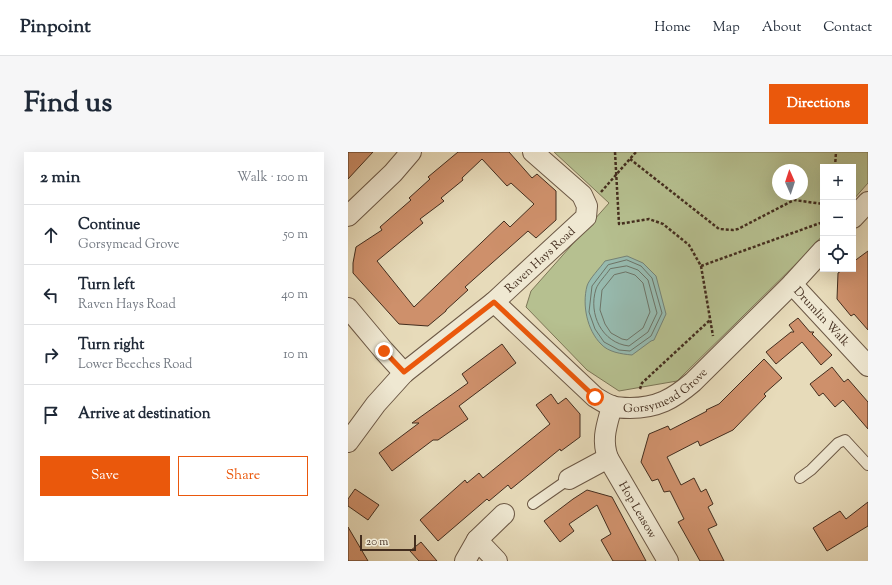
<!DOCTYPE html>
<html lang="en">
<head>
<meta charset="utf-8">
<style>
  body { margin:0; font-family:"Sorts Mill Goudy",serif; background:#f6f6f7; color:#1f2937 }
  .controls { position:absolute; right:12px; top:12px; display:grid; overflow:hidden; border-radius:0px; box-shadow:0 4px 16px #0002 }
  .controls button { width:36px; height:36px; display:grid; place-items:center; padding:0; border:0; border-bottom:1px solid #e0e1e3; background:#fff; color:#1f2937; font:20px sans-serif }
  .compass { position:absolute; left:424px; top:12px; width:36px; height:36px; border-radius:50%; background:#fff; box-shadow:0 4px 16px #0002; rotate:357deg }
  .scale { position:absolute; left:12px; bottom:10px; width:56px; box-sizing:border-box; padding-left:4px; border:2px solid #432d1e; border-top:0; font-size:11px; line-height:14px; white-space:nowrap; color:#432d1e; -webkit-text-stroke:3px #efe8d2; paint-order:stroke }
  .stop { position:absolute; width:12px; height:12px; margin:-9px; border:3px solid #ea580c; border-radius:50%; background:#fff }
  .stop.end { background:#ea580c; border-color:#fff; box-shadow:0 1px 4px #0008 }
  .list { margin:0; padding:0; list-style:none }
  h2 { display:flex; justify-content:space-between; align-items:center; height:52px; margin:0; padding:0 16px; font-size:17px }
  h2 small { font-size:13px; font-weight:400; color:#747a83 }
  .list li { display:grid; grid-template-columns:26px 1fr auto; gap:12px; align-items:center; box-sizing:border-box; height:60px; padding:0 16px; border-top:1px solid #e0e1e3 }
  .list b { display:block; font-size:15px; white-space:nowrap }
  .list p { margin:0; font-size:13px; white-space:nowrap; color:#747a83 }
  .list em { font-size:13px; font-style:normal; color:#747a83 }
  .actions { display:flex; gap:8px; padding:12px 16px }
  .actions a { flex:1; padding:9px 0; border:1px solid #ea580c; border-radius:0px; text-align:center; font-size:14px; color:#ea580c }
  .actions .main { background:#ea580c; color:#fff }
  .icon { flex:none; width:22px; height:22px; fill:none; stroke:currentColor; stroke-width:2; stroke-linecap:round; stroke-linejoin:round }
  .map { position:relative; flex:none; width:520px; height:409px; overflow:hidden; border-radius:0px }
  header { display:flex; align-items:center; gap:24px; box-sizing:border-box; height:56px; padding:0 20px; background:#fff; border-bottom:1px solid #e0e1e3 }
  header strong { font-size:19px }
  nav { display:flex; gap:22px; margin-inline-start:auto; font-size:14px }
  .intro { display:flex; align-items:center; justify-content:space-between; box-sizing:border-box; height:96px; padding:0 24px }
  h1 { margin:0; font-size:28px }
  .button { padding:10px 18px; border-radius:0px; background:#ea580c; color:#fff; font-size:14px; font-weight:700 }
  main { display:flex; gap:24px; padding:0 24px }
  aside { flex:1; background:#fff; border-radius:0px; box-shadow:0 4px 16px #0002 }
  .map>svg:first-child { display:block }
  .green { fill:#b6c090; stroke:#7c7657; fill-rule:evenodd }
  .water { fill:#97bbb0; stroke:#758276 }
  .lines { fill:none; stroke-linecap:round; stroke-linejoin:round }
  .shore { stroke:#6d7467; stroke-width:1 }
  .building { fill:#ce906b; stroke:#432d1e; fill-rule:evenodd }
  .service-casing { stroke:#6c5845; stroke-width:12 }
  .minor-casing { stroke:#6c5845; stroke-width:22 }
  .path { stroke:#432d1e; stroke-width:2.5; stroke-dasharray:3 2; stroke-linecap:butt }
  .service { stroke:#efe8d2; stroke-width:10 }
  .minor { stroke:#efe8d2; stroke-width:20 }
  .route { stroke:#ea580c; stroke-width:5 }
  .labels { text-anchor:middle; stroke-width:3.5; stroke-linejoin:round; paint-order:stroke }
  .street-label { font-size:12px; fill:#432d1e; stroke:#efe8d2 }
</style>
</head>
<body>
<header>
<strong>Pinpoint</strong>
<nav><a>Home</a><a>Map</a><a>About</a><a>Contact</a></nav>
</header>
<div class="intro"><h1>Find us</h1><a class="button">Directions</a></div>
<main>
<aside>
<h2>2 min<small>Walk · 100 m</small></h2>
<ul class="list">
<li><svg class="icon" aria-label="ahead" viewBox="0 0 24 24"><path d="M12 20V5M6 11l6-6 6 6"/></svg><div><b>Continue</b><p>Gorsymead Grove</p></div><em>50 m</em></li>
<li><svg class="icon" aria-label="left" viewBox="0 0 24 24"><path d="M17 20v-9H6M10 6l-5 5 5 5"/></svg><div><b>Turn left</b><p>Raven Hays Road</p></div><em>40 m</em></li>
<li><svg class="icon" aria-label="right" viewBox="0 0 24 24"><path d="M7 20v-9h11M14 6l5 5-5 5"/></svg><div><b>Turn right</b><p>Lower Beeches Road</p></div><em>10 m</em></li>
<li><svg class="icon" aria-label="arrive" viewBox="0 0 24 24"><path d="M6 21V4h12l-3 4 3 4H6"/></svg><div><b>Arrive at destination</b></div></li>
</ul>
<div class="actions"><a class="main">Save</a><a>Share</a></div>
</aside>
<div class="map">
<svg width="520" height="409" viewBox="0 0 520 409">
  <rect width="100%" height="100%" fill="#e7dbba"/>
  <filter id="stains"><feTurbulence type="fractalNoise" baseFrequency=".005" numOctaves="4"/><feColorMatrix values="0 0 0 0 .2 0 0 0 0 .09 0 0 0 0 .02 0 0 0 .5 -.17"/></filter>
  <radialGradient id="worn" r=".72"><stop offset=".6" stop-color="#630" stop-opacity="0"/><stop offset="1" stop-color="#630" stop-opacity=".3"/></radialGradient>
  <path class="green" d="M206 0H520V31L505 48V15H475V83L457 103 329 229 271 239 239 218 178 155 183 139 261 51ZM430 18H454V42H430Z"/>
  <path class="water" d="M279 104 295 111 308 124 318 162 306 188 303 189 284 203C273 202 260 200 253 192 239 178 234 153 239 134 241 127 252 116 257 109Z"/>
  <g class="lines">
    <g class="shore">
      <path d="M279 108 293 114 304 126 314 161 303 184 282 199 271 198 256 190 247 177 241 160 244 134 260 113Z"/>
      <path d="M279 114 290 118 300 128 309 161 300 180 281 194C254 191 240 162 248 137 250 131 258 123 262 117Z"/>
      <path d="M278 120 287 123 295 131 302 160 295 176 279 188 274 187 263 181 257 172 252 158 254 138 266 123Z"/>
    </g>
  </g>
  <g class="building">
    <path d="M0 0H25L0 27Z"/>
    <path d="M110 0H161L184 26 189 22 208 39V68L188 86 180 79 117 135 120 138 98 158V159L80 174 51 172 5 121V111L8 95 34 78 32 75 63 48 61 46 82 27 80 25ZM134 7 159 34 163 31 186 52 162 75 156 69 66 155 29 109 75 71 72 67 96 49 93 46 115 28 114 26Z"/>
    <path d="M520 99V178L506 162 503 164 489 147 490 121 496 117H505V110Z"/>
    <path d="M450 166 462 180H466L464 182 484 203 473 213 454 190 428 212 418 200 443 180H446L441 173Z"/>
    <path d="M154 192 168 211 111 254 120 267 90 288H85L44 319 31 301 71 271H64L120 231 114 222Z"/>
    <path d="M416 207 434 226 416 242 418 244 385 278 352 294 350 289 319 305 333 333 346 326 353 340 358 337 365 352 360 355 369 373 360 377 376 409H352L330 370 336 367 322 339 316 340 310 327 304 329 293 310 301 282 320 274 322 278 359 259 358 258 371 252Z"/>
    <path d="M484 215 496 230 500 227 520 250V277L495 248 487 255 475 241 471 244 462 232Z"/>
    <path d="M203 242 210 252 218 246 232 262V285L213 299 212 297 163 337 160 333 141 349 139 347 90 389 72 368 117 328 119 331 131 321 135 326 202 272 188 253Z"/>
    <path d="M7 337 31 353 20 368 0 354V347Z"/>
    <path d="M239 338 264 345 298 409H265L253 388 263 382 249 353 221 372 226 379 212 390 196 369 225 347Z"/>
    <path d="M520 350V374L479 399 465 376 492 359 498 367Z"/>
    <path d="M0 375 20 409H0Z"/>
    <path d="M73 390 89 409H71L62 399Z"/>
  </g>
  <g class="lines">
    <defs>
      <g id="service">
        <path d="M452 326 463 318 490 291 497 288 520 313"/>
        <path d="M185 352 221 327"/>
      </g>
      <g id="minor">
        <path d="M0 64 45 21 63 0"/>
        <path d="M505 66 520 50"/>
        <path id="s1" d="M444 132 520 214"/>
        <path id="s2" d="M146 150 247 245C252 248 258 252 264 254 270 256 276 256 282 256 309 256 325 247 345 230L444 132 475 98"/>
        <path d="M0 156 36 199 56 221"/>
        <path id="s3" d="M0 290 28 252 56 221 146 150 238 65 239 54 234 43 185 0"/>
        <path d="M260 306C253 287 259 273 264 254"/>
        <path id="s4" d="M221 327 260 306 320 409"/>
        <path d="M129 388 149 409"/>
        <path d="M117 409 129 388 156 362"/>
      </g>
    </defs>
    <use href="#service" class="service-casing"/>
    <use href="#minor" class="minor-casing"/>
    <g class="path">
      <path d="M267 0 271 72 301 67 315 72 341 93 353 114 365 184"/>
      <path d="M282 7 371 77 385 78 390 77 446 48 475 52"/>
      <path d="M487 15 488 0"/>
      <path d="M253 40 288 0"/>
      <path d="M353 114 475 70"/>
      <path d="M292 237 294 231 362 168"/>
    </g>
    <use href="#service" class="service"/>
    <use href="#minor" class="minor"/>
  </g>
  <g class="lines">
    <path class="route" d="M36 199 56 220 146 150 247 245"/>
  </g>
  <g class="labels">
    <g class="street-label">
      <text dy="4" stroke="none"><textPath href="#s3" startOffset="266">Raven Hays Road</textPath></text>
      <text dy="4" stroke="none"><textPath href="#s1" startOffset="44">Drumlin Walk</textPath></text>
      <text dy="4" stroke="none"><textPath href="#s2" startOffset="216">Gorsymead Grove</textPath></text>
      <text dy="4" stroke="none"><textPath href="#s4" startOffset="104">Hop Leasow</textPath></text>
    </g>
  </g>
  <rect width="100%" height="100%" filter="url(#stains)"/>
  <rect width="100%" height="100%" fill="url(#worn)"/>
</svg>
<div class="controls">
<button>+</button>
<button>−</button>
<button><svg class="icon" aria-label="locate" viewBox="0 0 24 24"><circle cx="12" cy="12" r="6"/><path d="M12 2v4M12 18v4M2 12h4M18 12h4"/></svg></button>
</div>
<svg class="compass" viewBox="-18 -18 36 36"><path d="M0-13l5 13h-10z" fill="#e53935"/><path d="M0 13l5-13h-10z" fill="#747a83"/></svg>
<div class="scale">20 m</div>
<div class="stop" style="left:247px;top:245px"></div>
<div class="stop end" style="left:36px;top:199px"></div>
</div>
</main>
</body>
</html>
